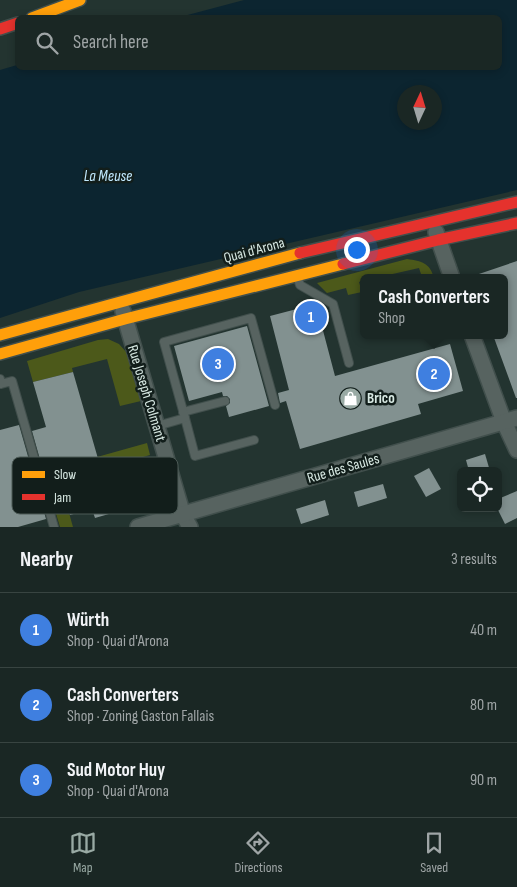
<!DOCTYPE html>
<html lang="en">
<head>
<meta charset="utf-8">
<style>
  body { margin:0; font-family:"Sofia Sans Condensed",sans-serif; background:#232f2c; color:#f1f3f6 }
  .controls { position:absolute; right:15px; bottom:15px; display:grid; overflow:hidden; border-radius:8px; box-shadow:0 2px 8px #0003 }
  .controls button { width:45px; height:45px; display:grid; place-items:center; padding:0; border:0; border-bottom:1px solid #384441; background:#1a2724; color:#f1f3f6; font:25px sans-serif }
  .compass { position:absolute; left:397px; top:85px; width:45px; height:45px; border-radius:50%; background:#1a2724; box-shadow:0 2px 8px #0003; rotate:4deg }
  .you { position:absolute; left:356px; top:249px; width:18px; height:18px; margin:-12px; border:4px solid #fff; border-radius:50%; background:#1a73e8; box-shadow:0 0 0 8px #1a73e833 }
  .badge { display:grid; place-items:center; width:32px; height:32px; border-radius:50%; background:#99aaa4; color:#fff; font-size:16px; font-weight:700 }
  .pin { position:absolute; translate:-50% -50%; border:2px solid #fff; box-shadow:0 1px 5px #0006 }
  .popup { position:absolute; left:360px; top:274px; width:148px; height:65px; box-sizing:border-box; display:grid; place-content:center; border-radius:8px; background:#1a2724; filter:drop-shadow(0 1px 4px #0005); font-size:16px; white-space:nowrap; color:#9fa5a6 }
  .popup b { font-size:19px; color:#f1f3f6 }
  .popup::after { content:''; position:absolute; left:50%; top:100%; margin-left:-10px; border:10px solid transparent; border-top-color:#1a2724 }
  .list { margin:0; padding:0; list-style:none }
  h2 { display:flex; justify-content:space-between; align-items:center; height:65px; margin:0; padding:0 20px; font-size:21px }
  h2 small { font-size:16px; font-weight:400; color:#9fa5a6 }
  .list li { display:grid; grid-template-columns:32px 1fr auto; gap:15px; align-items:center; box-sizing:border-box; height:75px; padding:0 20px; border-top:1px solid #384441 }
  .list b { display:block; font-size:19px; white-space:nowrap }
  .list p { margin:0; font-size:16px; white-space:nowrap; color:#9fa5a6 }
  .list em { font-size:16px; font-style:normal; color:#9fa5a6 }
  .icon { flex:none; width:28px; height:28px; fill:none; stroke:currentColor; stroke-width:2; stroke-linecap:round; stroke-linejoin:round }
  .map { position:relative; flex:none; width:517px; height:527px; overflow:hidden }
  .search { position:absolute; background:#1a2724; box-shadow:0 2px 8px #0003; left:15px; right:15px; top:15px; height:55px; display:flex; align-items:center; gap:12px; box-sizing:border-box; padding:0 18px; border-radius:8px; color:#9fa5a6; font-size:19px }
  .sheet { height:290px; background:#1a2724 }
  nav { display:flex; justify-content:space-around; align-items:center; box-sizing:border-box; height:70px; border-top:1px solid #384441; background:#1a2724; font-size:14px; color:#9fa5a6 }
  nav a { display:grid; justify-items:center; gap:2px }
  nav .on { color:#99aaa4 }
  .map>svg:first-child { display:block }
  .green { fill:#4c591a }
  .forest { fill:#4e5c1b }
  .water { fill:#0c2530; fill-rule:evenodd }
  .building { fill:#829190 }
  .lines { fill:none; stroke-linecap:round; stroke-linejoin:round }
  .lane-casing { stroke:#414f4c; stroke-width:10 }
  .street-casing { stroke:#414f4c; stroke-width:18 }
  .slow-casing { stroke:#414f4c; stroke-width:14 }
  .jam-casing { stroke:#414f4c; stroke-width:14 }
  .lane { stroke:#576360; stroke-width:8 }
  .street { stroke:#576360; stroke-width:15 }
  .slow { stroke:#ff9f0a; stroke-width:11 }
  .jam { stroke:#e5322d; stroke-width:11 }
  .labels { text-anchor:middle; stroke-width:5; stroke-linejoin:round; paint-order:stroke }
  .street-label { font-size:15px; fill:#d8e9e3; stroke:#121e1b }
  .poi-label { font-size:15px; font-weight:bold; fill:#d8e9e3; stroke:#121e1b; text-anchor:start }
  .water-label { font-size:16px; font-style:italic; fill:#c1e9fe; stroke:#121e1b }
  .key { fill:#121e1b; stroke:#4d5b57; stroke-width:1 }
  .key-label { font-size:14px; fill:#d8e9e3 }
</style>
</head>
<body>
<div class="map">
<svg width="517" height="527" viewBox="0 0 517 527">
  <rect width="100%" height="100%" fill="#233430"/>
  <g class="green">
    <path d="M407 259C422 261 430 263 434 278L422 277 419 268 375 278H364V280L359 282 362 292 348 295 346 288 327 293 317 283Z"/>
    <path d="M108 339 119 344 127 353 141 401 120 406 107 359 72 368 73 372 33 382 27 361 98 340Z"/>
    <path d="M62 468 65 479 60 481 73 527H60L44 473Z"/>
  </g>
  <path class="forest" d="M147 443 150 455 101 469 97 457Z"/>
  <path class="water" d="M244 0H517V190L79 292 0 318V70L17 65 18 68H500V18L180 17ZM404 92H434V122H404Z"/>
  <g class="building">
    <path d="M517 261V398H516L493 335H504V278H473V276Z"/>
    <path d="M316 304 335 376 450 344 463 391 418 404 421 414 300 449 286 401 280 403 278 393 289 390 270 316Z"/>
    <path d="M247 326 269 406 229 417 226 406 230 403V399L227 396H223L222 392 189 401 174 346Z"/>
    <path d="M73 372 101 469 123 462 133 497 130 498 133 507 95 518 92 509 70 515 60 481 65 479 59 460 55 461 54 459 41 463 32 431 46 427 33 382Z"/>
    <path d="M19 425 46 519 18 527H0V430Z"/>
    <path d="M485 454 490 471H469L466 460Z"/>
    <path d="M429 468 441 489 426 497 414 476Z"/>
    <path d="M383 484 387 498 358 507 354 492Z"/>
    <path d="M517 491V518L505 524 498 510V499Z"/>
    <path d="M325 500 329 515 301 524 296 509Z"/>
  </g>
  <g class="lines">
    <defs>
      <g id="lane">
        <path d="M298 279 300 285 333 304 349 363"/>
        <path d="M0 379 1 384 12 381 54 527"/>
        <path d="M183 412 225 401"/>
        <path d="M185 418 195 456 254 440"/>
        <path d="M157 426 185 418 164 342 251 318 275 405"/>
      </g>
      <g id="street">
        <path d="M436 232 452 278"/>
        <path d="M123 311 183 515 190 527"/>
        <path d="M472 335 504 422 517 450"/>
        <path d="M138 527 517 418"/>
      </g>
      <g id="slow">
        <path d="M32 18 80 0"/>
        <path d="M0 335 300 253"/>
        <path d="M0 354 125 319 343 264"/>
      </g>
      <g id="jam">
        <path d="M0 29 18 23"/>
        <path d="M300 253 517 202"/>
        <path d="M343 264 438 240 517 223"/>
      </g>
    </defs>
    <use href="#lane" class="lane-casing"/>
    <use href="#street" class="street-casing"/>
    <use href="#slow" class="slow-casing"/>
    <use href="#jam" class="jam-casing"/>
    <use href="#lane" class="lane"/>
    <use href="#street" class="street"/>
    <use href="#slow" class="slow"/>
    <use href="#jam" class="jam"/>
  </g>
  <defs>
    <symbol id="shop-disc" viewBox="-11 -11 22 22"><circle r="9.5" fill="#99aaa4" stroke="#121e1b"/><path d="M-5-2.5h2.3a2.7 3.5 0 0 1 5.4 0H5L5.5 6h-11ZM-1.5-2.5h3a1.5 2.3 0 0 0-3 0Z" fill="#fff"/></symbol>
  </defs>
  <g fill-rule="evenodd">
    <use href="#shop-disc" x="338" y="386" width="25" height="25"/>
  </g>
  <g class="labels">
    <g class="street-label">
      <text transform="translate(254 250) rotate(-15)" y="5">Quai d'Arona</text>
      <text transform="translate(147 393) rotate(73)" y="5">Rue Joseph Colmant</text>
      <text transform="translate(343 468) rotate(-16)" y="5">Rue des Saules</text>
    </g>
    <g class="poi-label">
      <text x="367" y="403">Brico</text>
    </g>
    <g class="water-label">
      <text x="108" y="181">La Meuse</text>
    </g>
  </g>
  <rect x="12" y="457" width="166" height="57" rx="8" class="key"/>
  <rect x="22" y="471" width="23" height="7" fill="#ff9f0a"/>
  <rect x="22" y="494" width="23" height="6" fill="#e5322d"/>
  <g class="key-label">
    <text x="54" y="479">Slow</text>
    <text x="54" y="502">Jam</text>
  </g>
</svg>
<div class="controls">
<button><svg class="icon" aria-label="locate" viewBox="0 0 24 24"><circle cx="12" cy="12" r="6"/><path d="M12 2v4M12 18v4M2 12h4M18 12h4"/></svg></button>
</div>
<svg class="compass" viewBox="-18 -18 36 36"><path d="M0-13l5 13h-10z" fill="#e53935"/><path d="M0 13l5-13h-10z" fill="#9fa5a6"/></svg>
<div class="you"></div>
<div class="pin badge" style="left:311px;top:317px;background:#3f7fe0">1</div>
<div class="pin badge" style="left:434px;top:374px;background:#3f7fe0">2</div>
<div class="popup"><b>Cash Converters</b>Shop</div>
<div class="pin badge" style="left:218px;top:364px;background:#3f7fe0">3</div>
<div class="search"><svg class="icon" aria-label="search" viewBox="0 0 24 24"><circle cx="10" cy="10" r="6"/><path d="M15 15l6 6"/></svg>Search here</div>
</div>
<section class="sheet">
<h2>Nearby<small>3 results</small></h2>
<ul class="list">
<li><span class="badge" style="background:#3f7fe0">1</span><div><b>Würth</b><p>Shop · Quai d'Arona</p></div><em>40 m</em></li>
<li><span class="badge" style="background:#3f7fe0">2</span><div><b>Cash Converters</b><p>Shop · Zoning Gaston Fallais</p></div><em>80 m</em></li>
<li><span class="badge" style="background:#3f7fe0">3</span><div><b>Sud Motor Huy</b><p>Shop · Quai d'Arona</p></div><em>90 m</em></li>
</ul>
</section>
<nav>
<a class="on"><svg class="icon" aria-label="map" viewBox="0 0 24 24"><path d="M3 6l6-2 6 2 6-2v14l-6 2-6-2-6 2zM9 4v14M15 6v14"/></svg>Map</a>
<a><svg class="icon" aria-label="directions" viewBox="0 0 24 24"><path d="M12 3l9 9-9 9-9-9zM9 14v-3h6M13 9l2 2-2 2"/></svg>Directions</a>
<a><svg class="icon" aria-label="saved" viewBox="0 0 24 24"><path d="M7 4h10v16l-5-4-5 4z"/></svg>Saved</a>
</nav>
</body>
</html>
